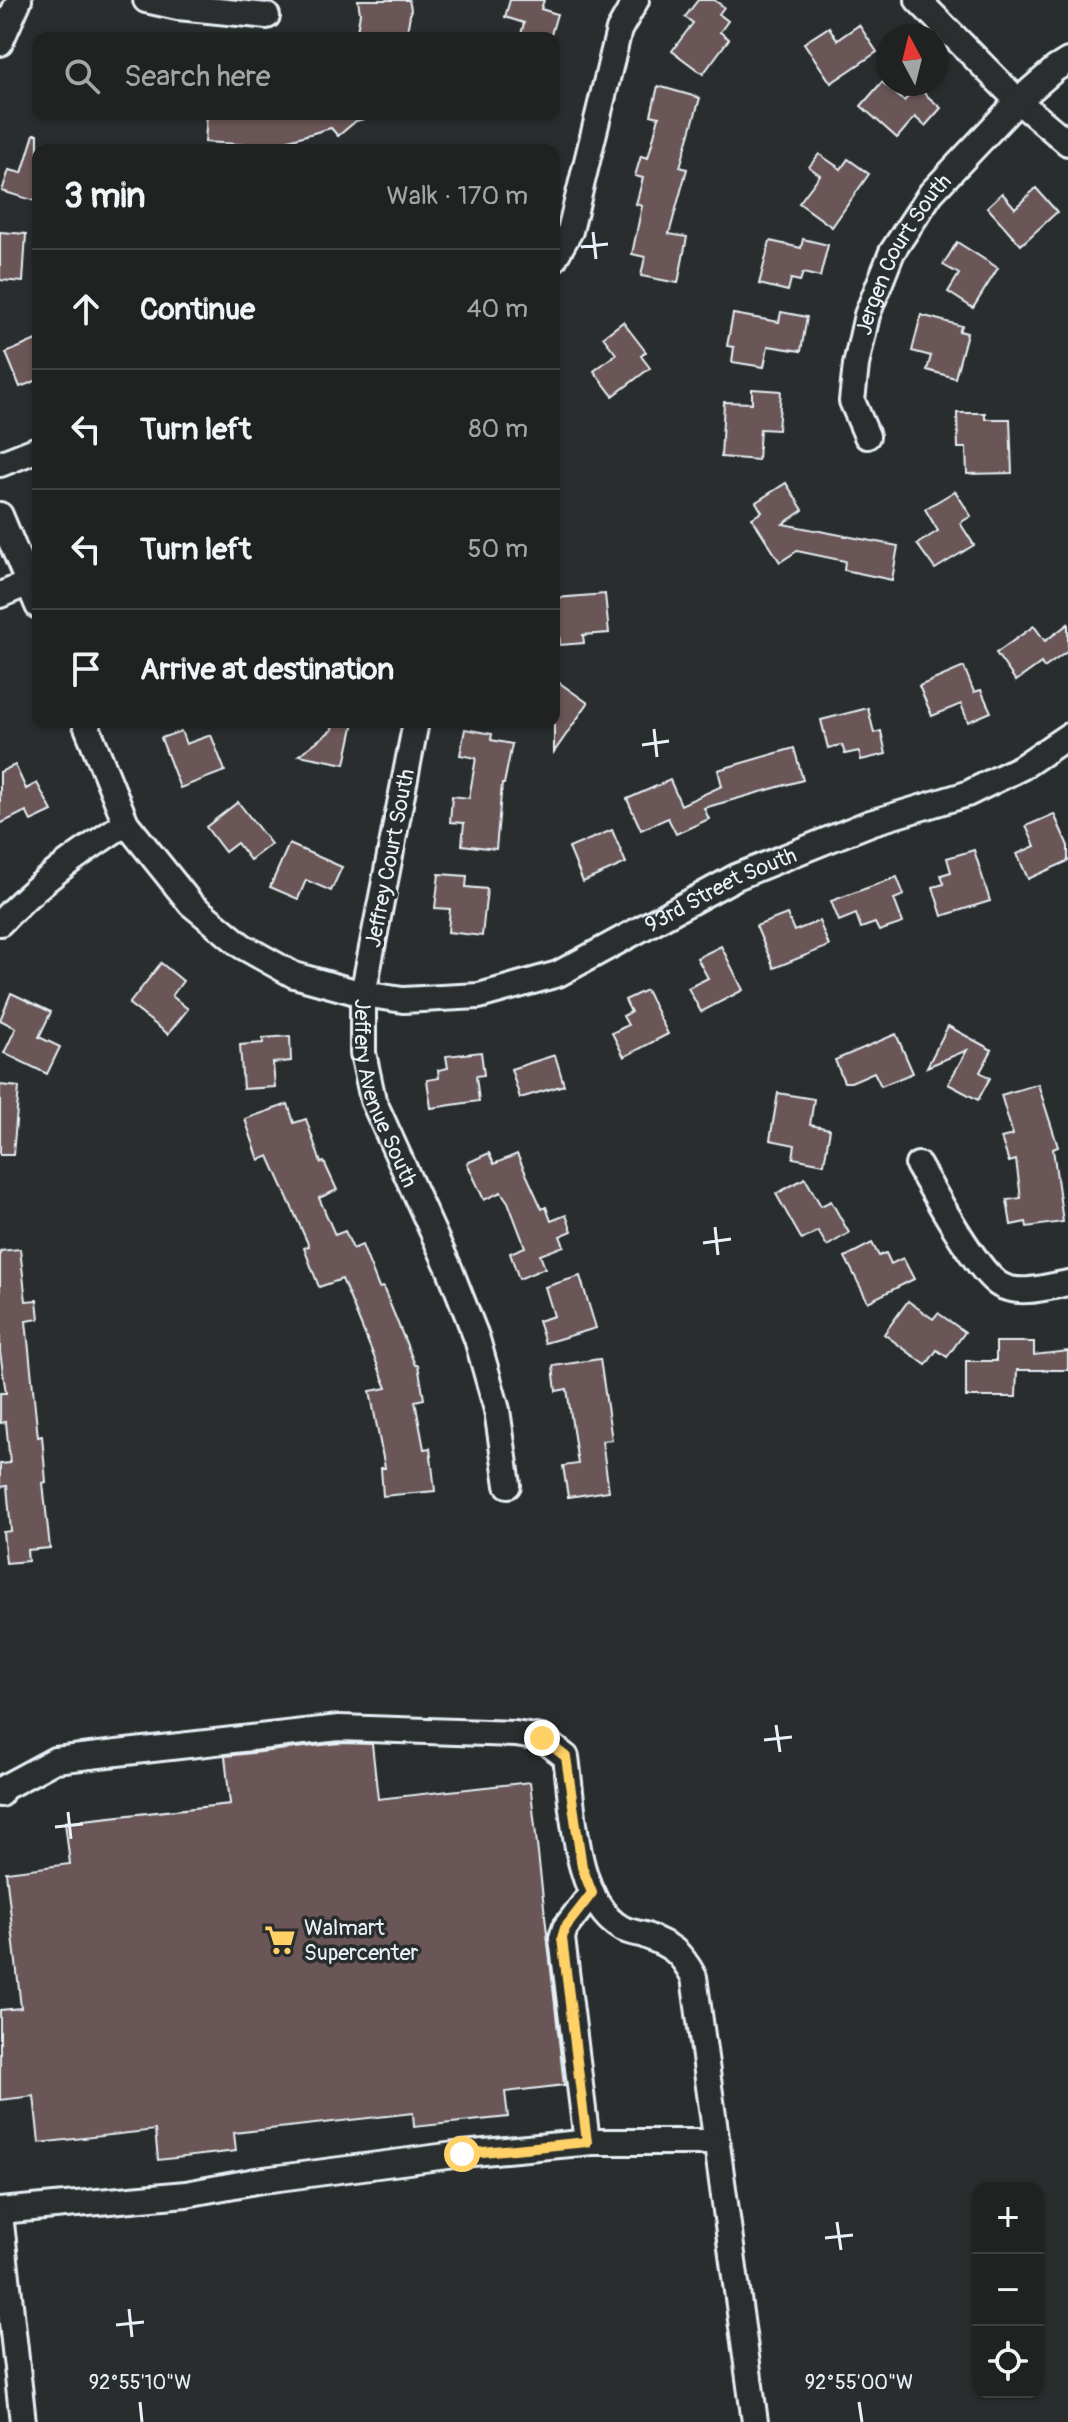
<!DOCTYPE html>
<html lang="en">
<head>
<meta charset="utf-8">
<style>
  body { margin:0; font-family:Pangolin,sans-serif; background:#282a2a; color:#f1f3f6 }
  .controls { position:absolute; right:24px; bottom:24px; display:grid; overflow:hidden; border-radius:16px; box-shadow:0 2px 6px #0004 }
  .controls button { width:72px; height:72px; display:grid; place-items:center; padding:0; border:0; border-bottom:2px solid #3d3f40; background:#202222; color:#f1f3f6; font:40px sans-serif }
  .compass { position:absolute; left:876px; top:24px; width:72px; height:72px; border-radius:50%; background:#202222; box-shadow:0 2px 6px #0004; rotate:353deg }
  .stop { position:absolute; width:24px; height:24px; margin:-18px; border:6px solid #ffd166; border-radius:50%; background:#fff }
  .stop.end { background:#ffd166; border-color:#fff; box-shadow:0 2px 8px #0008 }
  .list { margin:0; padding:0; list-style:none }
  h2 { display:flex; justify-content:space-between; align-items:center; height:104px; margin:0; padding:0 32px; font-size:34px }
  h2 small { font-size:26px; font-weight:400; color:#a2a4a5 }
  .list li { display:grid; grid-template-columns:52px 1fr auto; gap:24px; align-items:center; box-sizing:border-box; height:120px; padding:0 32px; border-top:2px solid #3d3f40 }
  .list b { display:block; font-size:30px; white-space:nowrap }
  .list em { font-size:26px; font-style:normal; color:#a2a4a5 }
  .icon { flex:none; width:44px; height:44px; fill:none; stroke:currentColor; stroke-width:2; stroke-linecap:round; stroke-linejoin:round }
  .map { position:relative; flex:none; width:1068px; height:2422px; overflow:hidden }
  .search { position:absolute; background:#202222; box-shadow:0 2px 6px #0004; left:32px; top:32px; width:528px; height:88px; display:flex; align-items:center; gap:20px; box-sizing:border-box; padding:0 28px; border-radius:16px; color:#a2a4a5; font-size:30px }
  .panel { position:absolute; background:#202222; box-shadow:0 2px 6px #0004; left:32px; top:144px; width:528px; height:584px; border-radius:16px }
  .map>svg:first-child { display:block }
  .building { fill:#6a5757; stroke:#e8f1f8; stroke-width:2 }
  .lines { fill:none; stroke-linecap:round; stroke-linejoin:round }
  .minor-casing { stroke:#e8f1f8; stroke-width:30 }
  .minor { stroke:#2a2d2e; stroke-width:24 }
  .route { stroke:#ffd166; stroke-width:10 }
  .ticks { fill:none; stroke:#e8f1f8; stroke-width:3 }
  .labels { text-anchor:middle; stroke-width:7; stroke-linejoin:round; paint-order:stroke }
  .street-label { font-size:22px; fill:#e8f1f8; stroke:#2a2d2e }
  .poi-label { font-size:22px; fill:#e8f1f8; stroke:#2a2d2e; text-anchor:start }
  .ticks-label { font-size:20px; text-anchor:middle; fill:#e8f1f8; stroke:#2a2d2e; stroke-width:7; stroke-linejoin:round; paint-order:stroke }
</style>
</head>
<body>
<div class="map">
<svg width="1068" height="2422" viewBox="0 0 1068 2422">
  <rect width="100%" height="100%" fill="#2a2d2e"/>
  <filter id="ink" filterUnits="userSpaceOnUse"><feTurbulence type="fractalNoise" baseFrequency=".0125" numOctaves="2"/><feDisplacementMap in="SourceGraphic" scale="16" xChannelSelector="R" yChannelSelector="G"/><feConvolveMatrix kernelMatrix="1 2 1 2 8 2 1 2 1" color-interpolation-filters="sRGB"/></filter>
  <g filter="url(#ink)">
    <g class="building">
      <path d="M358 0H409L411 9 406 38H356L360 13Z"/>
      <path d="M510 0H544L541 9 557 14 550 38H520L524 23 505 17Z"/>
      <path d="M698 0H714L724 7 719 14 728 21 720 32 729 39 703 74 672 51 693 23 685 17Z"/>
      <path d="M859 25 877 52 831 83 804 43 829 27 837 40Z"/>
      <path d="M882 82 904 101 917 87 941 108 925 126 915 117 897 138 861 106Z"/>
      <path d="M658 86 700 98 680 167 687 169 669 234 687 237 678 283 641 276 645 257 632 254 642 206 636 204 643 178 635 176 641 156 648 158 659 117 651 115Z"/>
      <path d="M207 114H365L364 119 356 121 338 136 331 128 268 146 205 142Z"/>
      <path d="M34 134H38V202L2 191 9 170 22 173Z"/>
      <path d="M819 154 841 169 848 159 869 174 832 227 799 203 820 175 809 167Z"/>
      <path d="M1036 188 1057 212 1021 245 987 207 1002 193 1015 208Z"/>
      <path d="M0 232 26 234 23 282 0 280Z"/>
      <path d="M803 239 828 245 820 277 803 273 800 281 791 279 788 291 759 284 770 241 801 248Z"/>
      <path d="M957 242 998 268 973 308 948 292 959 274 943 265Z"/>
      <path d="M781 312 807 317 801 351 768 346 764 367 732 362 734 347 727 346 733 314 779 322Z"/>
      <path d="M921 315 962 326 959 331 967 333 955 378 927 370 931 356 912 351Z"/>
      <path d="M623 322 646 352 641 356 650 368 613 396 594 371 616 354 603 337Z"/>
      <path d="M38 339V380L20 387 6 353Z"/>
      <path d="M752 389 781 391 778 430 760 429 758 460 721 457 724 402 752 403Z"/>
      <path d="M957 413H985V419H1010L1012 473 967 474 966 448H958Z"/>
      <path d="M786 483 803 510 783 524 898 546 892 580 844 570 845 561 797 551 780 562 752 518 762 512 756 502Z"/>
      <path d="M955 491 971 516 960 523 974 545 935 569 917 544 938 531 925 509Z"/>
      <path d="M605 594 609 633 583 635 584 643 560 645 556 598Z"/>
      <path d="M1068 624V651L1044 668 1041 663 1016 681 996 653 1034 626 1045 641Z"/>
      <path d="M964 667 974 692 981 690 991 712 968 722 961 704 932 716 919 686Z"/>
      <path d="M554 679 588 703 554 752Z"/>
      <path d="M868 708 874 733 881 731 886 754 861 760 859 751 845 754 842 745 828 748 821 720Z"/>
      <path d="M329 722H354L345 764 299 755 333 729Z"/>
      <path d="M465 729 492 734 491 740 512 744 504 784H502L496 849 462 845 464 823 450 822 452 796 469 798 476 758 460 755Z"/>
      <path d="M181 731 186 744 211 735 225 771 180 788 161 738Z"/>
      <path d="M794 748 803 780 704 808 709 819 676 834 668 818 641 830 627 799 670 780 681 805 722 786 718 770Z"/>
      <path d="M15 765 26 789 37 783 52 811 31 821 26 811 0 824V772Z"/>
      <path d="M238 802 271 844 250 860 237 843 225 852 206 827Z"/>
      <path d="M1054 814 1068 846V861L1028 879 1017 854 1035 846 1026 826Z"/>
      <path d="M612 830 626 863 583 882 569 848Z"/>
      <path d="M289 844 342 867 331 891 306 880 298 899 270 887Z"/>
      <path d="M974 850 990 901 942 916 933 887 944 884 941 875 951 872 947 858Z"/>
      <path d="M439 874 467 876 466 887 487 889 482 936 448 932 450 909 435 908Z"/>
      <path d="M897 877 904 895 894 899 903 923 879 931 875 923 861 928 856 914 839 921 831 901Z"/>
      <path d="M787 914 794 931 819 921 829 946 774 968 756 926Z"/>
      <path d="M721 946 743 990 701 1012 688 988 708 978 697 958Z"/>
      <path d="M161 963 183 981 172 996 188 1009 168 1034 129 1004Z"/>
      <path d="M646 990 668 1034 624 1057 612 1033 628 1025 623 1016 631 1012 625 1000Z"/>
      <path d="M11 993 51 1012 39 1037 60 1047 47 1074 4 1053 16 1028 0 1020Z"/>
      <path d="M948 1026 992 1050 980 1072 990 1078 978 1100 948 1084 967 1050 927 1067Z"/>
      <path d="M896 1034 913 1073 881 1086 874 1072 851 1082H844L835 1060Z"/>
      <path d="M290 1036 291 1061 273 1063 275 1087 243 1089 240 1045 263 1043V1038Z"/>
      <path d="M481 1052 484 1075 476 1076 479 1101 431 1108 427 1080 439 1078 438 1070 448 1068 446 1056Z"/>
      <path d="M555 1055 564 1085 520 1098 511 1069Z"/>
      <path d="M1038 1084 1058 1147 1053 1149 1063 1222 1027 1227 1026 1222 1011 1225 1007 1200 1021 1198 1016 1160 1009 1162 1001 1138 1013 1135 1001 1095Z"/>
      <path d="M0 1085 19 1087 13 1155H0Z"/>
      <path d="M778 1093 814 1099 810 1125 830 1129 824 1164 793 1158 795 1145 770 1140Z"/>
      <path d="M288 1104 294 1123 306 1119 321 1163 324 1162 337 1190 319 1198 335 1235 345 1231 353 1249 362 1245 379 1288 383 1287 415 1365H418L424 1399 415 1401 424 1449 430 1448 435 1491 383 1496 381 1468H385L370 1391 387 1388 342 1279 319 1287 304 1248 309 1246 269 1156 259 1160 245 1119Z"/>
      <path d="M489 1153 494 1164 517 1154 542 1209 546 1207 551 1221 566 1215 572 1231 560 1236 564 1246 540 1255 545 1268 519 1279 510 1253 525 1247 508 1202 501 1192 484 1200 467 1163Z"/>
      <path d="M805 1178 821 1206 831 1201 849 1233 827 1246 818 1231 802 1240 776 1194Z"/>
      <path d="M872 1243 879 1256 886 1253 891 1264 903 1258 914 1279 868 1302 845 1257Z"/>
      <path d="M20 1249 26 1301 37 1300 39 1319 26 1321 38 1437 42 1436 46 1482 43 1483 50 1548 27 1550 28 1561 6 1563 3 1532 11 1531 7 1486 0 1487V1464L10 1463 6 1422 0 1423V1393H6L0 1352V1251Z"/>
      <path d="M580 1276 596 1328 545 1343 538 1321 554 1316 545 1287Z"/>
      <path d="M908 1301 933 1319 938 1313 965 1332 947 1357 937 1350 926 1365 884 1334Z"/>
      <path d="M996 1342H1034V1355L1068 1351V1370H1017L1016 1397H966V1361H996Z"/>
      <path d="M600 1359 612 1440 602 1441 609 1491 568 1497 563 1466 578 1464 567 1389 556 1391 553 1366Z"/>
      <path d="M340 1743 372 1744 378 1799 530 1782 564 2085 505 2092 508 2117 414 2127 413 2113 234 2133 236 2151 158 2160 155 2130 39 2143 34 2096 0 2100V2010L21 2008 6 1872 70 1864 65 1822 230 1804 225 1756Z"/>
    </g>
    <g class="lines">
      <defs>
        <g id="minor">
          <path d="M146 0 178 7 267 16"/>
          <path d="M918 0 1018 101 1068 143"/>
          <path d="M0 43 19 0"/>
          <path d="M554 259 570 231 619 30 636 0"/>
          <path id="s1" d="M867 436 852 401 856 365 867 315 892 252 931 193 1018 101 1055 69 1068 61"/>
          <path d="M0 464 38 449"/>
          <path d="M0 515 38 606"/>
          <path d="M0 595 29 583"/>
          <path id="s2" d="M85 722 126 823 191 904 242 946 294 975 363 994 403 1000 479 996 558 974 736 877 870 823 967 794 1022 767 1068 736"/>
          <path id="s3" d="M416 722 363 994V1053L373 1100 450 1270 477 1339 497 1410 508 1485"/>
          <path d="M0 923C37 883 80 853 126 823"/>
          <path d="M918 1165C934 1192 976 1271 1000 1285 1019 1296 1047 1287 1068 1283"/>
          <path d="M0 1794 3 1788 55 1760 339 1728 515 1734 542 1738 566 1757C573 1806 574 1901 621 1928 628 1932 637 1933 644 1935 672 1946 680 1951 694 1977L755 2422"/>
          <path d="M587 2142 562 1938 565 1928 592 1893"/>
          <path d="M0 2211 186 2194 256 2181 462 2154 592 2142H717"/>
          <path d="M0 2214 23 2422"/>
        </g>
      </defs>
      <use href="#minor" class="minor-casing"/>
      <use href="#minor" class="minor"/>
    </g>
  </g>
  <g class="lines" filter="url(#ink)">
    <path class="route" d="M462 2154 587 2142 562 1938 565 1928 592 1893 582 1867 566 1757 542 1738"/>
  </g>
  <path class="ticks" d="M593 232 596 259M581 247 608 244M654 729 657 757M642 745 669 741M715 1227 718 1255M703 1243 731 1239M776 1725 780 1752M764 1740 792 1737M68 1812 71 1839M55 1827 83 1824M837 2222 841 2250M825 2238 853 2235M129 2309 132 2337M116 2325 144 2322M140 2402 142 2422M859 2402 862 2422"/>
  <defs>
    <symbol id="supermarket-bare" viewBox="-9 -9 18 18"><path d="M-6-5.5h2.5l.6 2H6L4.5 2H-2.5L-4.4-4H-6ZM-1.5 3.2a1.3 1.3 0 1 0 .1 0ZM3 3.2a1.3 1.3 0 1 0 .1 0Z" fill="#ffd166" stroke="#2a2d2e" stroke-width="2.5" paint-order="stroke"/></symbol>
  </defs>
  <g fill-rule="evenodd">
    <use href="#supermarket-bare" x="258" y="1918" width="44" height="44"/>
  </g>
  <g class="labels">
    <g class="street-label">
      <text dy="8" stroke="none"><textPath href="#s1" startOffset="196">Jergen Court South</textPath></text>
      <text transform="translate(389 858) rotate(-79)" y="8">Jeffrey Court South</text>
      <text dy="8" stroke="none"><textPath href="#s2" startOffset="792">93rd Street South</textPath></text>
      <text dy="8" stroke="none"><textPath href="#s3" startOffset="380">Jeffery Avenue South</textPath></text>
    </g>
    <g class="poi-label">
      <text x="304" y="1935">Walmart<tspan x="304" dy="25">Supercenter</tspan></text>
    </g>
  </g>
  <g class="ticks-label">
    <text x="140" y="2389">92°55'10"W</text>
    <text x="859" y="2389">92°55'00"W</text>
  </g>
</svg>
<div class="controls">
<button>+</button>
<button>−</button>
<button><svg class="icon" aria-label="locate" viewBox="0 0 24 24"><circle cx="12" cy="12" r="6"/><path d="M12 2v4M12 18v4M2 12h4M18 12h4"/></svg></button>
</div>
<svg class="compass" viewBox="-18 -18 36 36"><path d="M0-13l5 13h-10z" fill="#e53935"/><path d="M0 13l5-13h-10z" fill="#a2a4a5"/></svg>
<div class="stop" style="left:462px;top:2154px"></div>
<div class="stop end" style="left:542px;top:1738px"></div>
<div class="search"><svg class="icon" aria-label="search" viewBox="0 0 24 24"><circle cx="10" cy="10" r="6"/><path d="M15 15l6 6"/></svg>Search here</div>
<section class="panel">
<h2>3 min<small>Walk · 170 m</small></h2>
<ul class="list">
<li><svg class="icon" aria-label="ahead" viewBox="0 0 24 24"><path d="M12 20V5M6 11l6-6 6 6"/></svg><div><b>Continue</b></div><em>40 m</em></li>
<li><svg class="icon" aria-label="left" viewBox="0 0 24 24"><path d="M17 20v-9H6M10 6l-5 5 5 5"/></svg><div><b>Turn left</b></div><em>80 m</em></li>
<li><svg class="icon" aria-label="left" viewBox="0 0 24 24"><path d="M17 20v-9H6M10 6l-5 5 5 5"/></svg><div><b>Turn left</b></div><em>50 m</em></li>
<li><svg class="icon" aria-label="arrive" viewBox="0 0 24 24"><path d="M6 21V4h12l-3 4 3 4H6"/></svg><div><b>Arrive at destination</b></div></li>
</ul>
</section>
</div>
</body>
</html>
